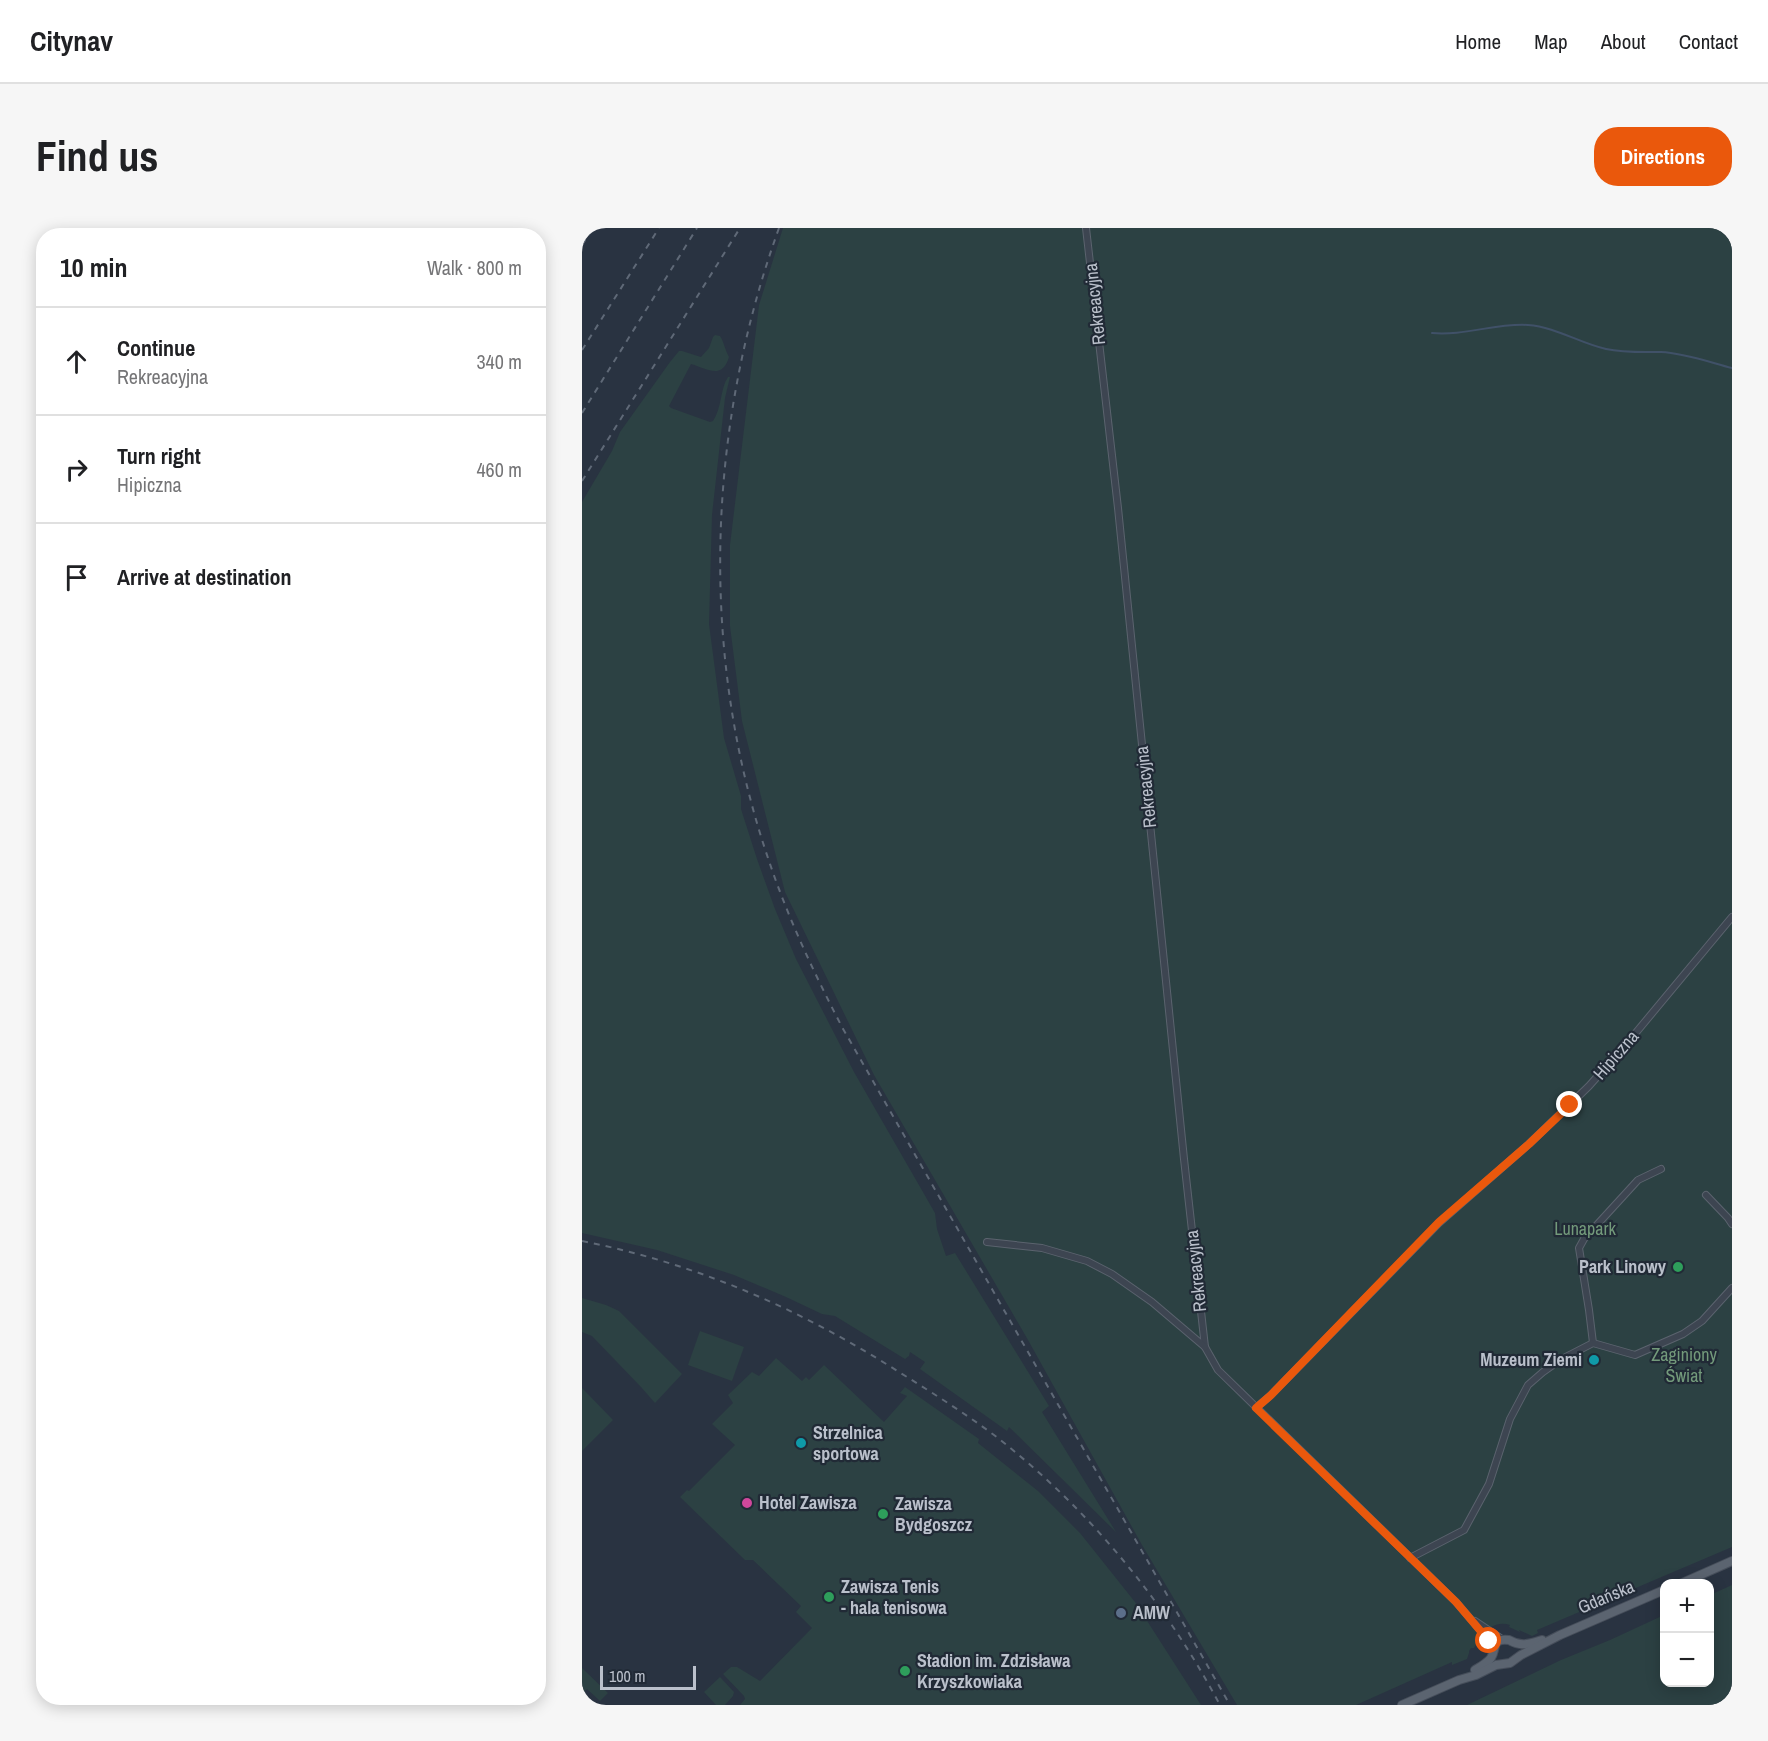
<!DOCTYPE html>
<html lang="en">
<head>
<meta charset="utf-8">
<style>
  body { margin:0; font-family:"Archivo Narrow",sans-serif; background:#f6f6f6; color:#202124 }
  .controls { position:absolute; right:18px; bottom:18px; display:grid; overflow:hidden; border-radius:12px; box-shadow:0 3px 15px #0003 }
  .controls button { width:54px; height:54px; display:grid; place-items:center; padding:0; border:0; border-bottom:2px solid #e0e0e0; background:#fff; color:#202124; font:30px sans-serif }
  .scale { position:absolute; left:18px; bottom:15px; width:96px; box-sizing:border-box; padding-left:6px; border:3px solid #bac0cb; border-top:0; font-size:16px; line-height:21px; white-space:nowrap; color:#bac0cb; -webkit-text-stroke:4px #212a36; paint-order:stroke }
  .stop { position:absolute; width:18px; height:18px; margin:-14px; border:4px solid #ea580c; border-radius:50%; background:#fff }
  .stop.end { background:#ea580c; border-color:#fff; box-shadow:0 2px 6px #0008 }
  .list { margin:0; padding:0; list-style:none }
  h2 { display:flex; justify-content:space-between; align-items:center; height:78px; margin:0; padding:0 24px; font-size:26px }
  h2 small { font-size:20px; font-weight:400; color:#757577 }
  .list li { display:grid; grid-template-columns:39px 1fr auto; gap:18px; align-items:center; box-sizing:border-box; height:108px; padding:0 24px; border-top:2px solid #e0e0e0 }
  .list b { display:block; font-size:22px; white-space:nowrap }
  .list p { margin:0; font-size:20px; white-space:nowrap; color:#757577 }
  .list em { font-size:20px; font-style:normal; color:#757577 }
  .icon { flex:none; width:33px; height:33px; fill:none; stroke:currentColor; stroke-width:2; stroke-linecap:round; stroke-linejoin:round }
  .map { position:relative; flex:none; width:1150px; height:1477px; overflow:hidden; border-radius:24px }
  header { display:flex; align-items:center; gap:36px; box-sizing:border-box; height:84px; padding:0 30px; background:#fff; border-bottom:2px solid #e0e0e0 }
  header strong { font-size:28px }
  nav { display:flex; gap:33px; margin-inline-start:auto; font-size:21px }
  .intro { display:flex; align-items:center; justify-content:space-between; box-sizing:border-box; height:144px; padding:0 36px }
  h1 { margin:0; font-size:42px }
  .button { padding:15px 27px; border-radius:24px; background:#ea580c; color:#fff; font-size:21px; font-weight:700 }
  main { display:flex; gap:36px; padding:0 36px }
  aside { flex:1; background:#fff; border-radius:24px; box-shadow:0 3px 15px #0003 }
  .map>svg:first-child { display:block }
  .green { fill:#2c4143 }
  .lines { fill:none; stroke-linecap:round; stroke-linejoin:round }
  .stream { stroke:#405168; stroke-width:2 }
  .minor-casing { stroke:#5b636e; stroke-width:8 }
  .major-casing { stroke:#464e5a; stroke-width:10 }
  .minor { stroke:#3d4551; stroke-width:6 }
  .major { stroke:#5b6470; stroke-width:8 }
  .rail { stroke:#5f6977; stroke-width:2; stroke-dasharray:6 6; stroke-linecap:butt }
  .route { stroke:#ea580c; stroke-width:8 }
  .leisure-dot { fill:#2e9e5b; stroke:#212a36; stroke-width:2 }
  .culture-dot { fill:#0f9aa8; stroke:#212a36; stroke-width:2 }
  .hotel-dot { fill:#d1479c; stroke:#212a36; stroke-width:2 }
  .service-dot { fill:#5c6f8a; stroke:#212a36; stroke-width:2 }
  .labels { text-anchor:middle; stroke-width:4.5; stroke-linejoin:round; paint-order:stroke }
  .street-label { font-size:18px; fill:#bac0cb; stroke:#212a36 }
  .park-label { font-size:18px; fill:#739a7b; stroke:#212a36 }
  .poi-label { font-size:18px; font-weight:bold; fill:#bac0cb; stroke:#212a36; text-anchor:start }
</style>
</head>
<body>
<header>
<strong>Citynav</strong>
<nav><a>Home</a><a>Map</a><a>About</a><a>Contact</a></nav>
</header>
<div class="intro"><h1>Find us</h1><a class="button">Directions</a></div>
<main>
<aside>
<h2>10 min<small>Walk · 800 m</small></h2>
<ul class="list">
<li><svg class="icon" aria-label="ahead" viewBox="0 0 24 24"><path d="M12 20V5M6 11l6-6 6 6"/></svg><div><b>Continue</b><p>Rekreacyjna</p></div><em>340 m</em></li>
<li><svg class="icon" aria-label="right" viewBox="0 0 24 24"><path d="M7 20v-9h11M14 6l5 5-5 5"/></svg><div><b>Turn right</b><p>Hipiczna</p></div><em>460 m</em></li>
<li><svg class="icon" aria-label="arrive" viewBox="0 0 24 24"><path d="M6 21V4h12l-3 4 3 4H6"/></svg><div><b>Arrive at destination</b></div></li>
</ul>
</aside>
<div class="map">
<svg width="1150" height="1477" viewBox="0 0 1150 1477">
  <rect width="100%" height="100%" fill="#293341"/>
  <g class="green">
    <path d="M201 0H1150V1319L955 1402 956 1405 950 1408 937 1402 938 1404 927 1399 928 1397C916 1393 905 1400 897 1409L898 1410 892 1420H889L887 1423V1425L885 1431 870 1437V1434L774 1477H655L560 1317 446 1112 292 847 203 664 160 493 148 398V317L177 77Z"/>
    <path d="M133 107 138 108C142 114 143 122 147 129 140 152 126 141 109 136L87 178 89 180 128 194 131 193C140 180 138 161 146 149H148L143 170 130 287 127 396 142 510 159 568V581L175 631 193 681 214 731 272 844 353 985 355 1001 364 1028 373 1025 467 1178 460 1184 534 1304 427 1199 425 1203 338 1141 343 1134 328 1124 327 1128 323 1131 253 1088 240 1086 204 1069 152 1047 75 1022 0 1005V274L30 223 38 204 88 134 97 123H100L119 129 127 120 131 109Z"/>
    <path d="M0 1070 24 1077 37 1083 100 1146 73 1175 59 1159 10 1108 0 1104Z"/>
    <path d="M118 1103 162 1119 150 1153 106 1137Z"/>
    <path d="M194 1130 220 1153 224 1149 227 1152 242 1137 302 1194 325 1168 318 1165 323 1159 397 1211 396 1215 456 1263 498 1305 553 1374 619 1477H158L163 1471 162 1468 141 1446 149 1439H155L178 1453 230 1400 214 1384 219 1378 171 1332H163L98 1269 105 1262 107 1263 153 1217 130 1196 151 1175 146 1167 170 1144 177 1148Z"/>
    <path d="M0 1160 31 1192 0 1223Z"/>
    <path d="M1150 1357V1477H885L979 1432 1028 1412 1082 1387V1454H1128V1367Z"/>
    <path d="M0 1440 26 1465 18 1473 5 1461 0 1466 2 1469 0 1471Z"/>
    <path d="M138 1449 152 1464 151 1468 143 1477H134L122 1464Z"/>
  </g>
  <g class="lines">
    <path class="stream" d="M850 105C882 108 914 95 946 97 974 99 997 115 1024 121 1042 125 1060 124 1079 124 1102 125 1127 134 1150 140"/>
    <defs>
      <g id="minor">
        <path d="M504 0 536 280 602 931 623 1119 636 1142 874 1374 905 1410 911 1420"/>
        <path d="M1124 967 1146 990 1150 996"/>
        <path d="M405 1014 460 1020 505 1033 530 1046 570 1074 623 1119"/>
        <path d="M1011 1115 1007 1082 997 1020 1002 1011 1056 952 1079 941"/>
        <path d="M674 1180 689 1167 857 995 947 916 1007 858 1047 813 1150 689"/>
        <path d="M828 1330 882 1302 907 1256 928 1191 946 1157 961 1144 978 1132 1011 1115 1053 1127 1101 1106 1120 1093 1150 1060"/>
        <path d="M893 1393 920 1411"/>
      </g>
      <g id="major">
        <path d="M1098 1356 1150 1333"/>
        <path d="M893 1442C898 1439 905 1435 909 1430 915 1420 909 1410 927 1412 939 1419 947 1416 960 1412"/>
        <path d="M820 1477 877 1452 894 1447 914 1437 928 1435 939 1427 978 1407 1082 1362"/>
      </g>
    </defs>
    <use href="#minor" class="minor-casing"/>
    <use href="#major" class="major-casing"/>
    <use href="#minor" class="minor"/>
    <use href="#major" class="major"/>
    <g class="rail">
      <path d="M197 0C124 203 117 428 187 633 206 690 232 745 260 799L648 1477"/>
      <path d="M0 17 11 0"/>
      <path d="M0 122 77 0"/>
      <path d="M0 185 115 0"/>
      <path d="M0 253 158 0"/>
      <path d="M0 1013C116 1036 218 1081 317 1144 349 1164 381 1184 412 1207 506 1280 582 1372 638 1477"/>
    </g>
  </g>
  <g class="lines">
    <path class="route" d="M907 1413 874 1374 674 1180 689 1167 857 994 947 916 988 877"/>
  </g>
  <g class="leisure-dot">
    <circle cx="1096" cy="1039" r="6"/>
    <circle cx="301" cy="1286" r="6"/>
    <circle cx="247" cy="1369" r="6"/>
    <circle cx="323" cy="1443" r="6"/>
  </g>
  <g class="culture-dot">
    <circle cx="1012" cy="1132" r="6"/>
    <circle cx="219" cy="1215" r="6"/>
  </g>
  <circle class="hotel-dot" cx="165" cy="1275" r="6"/>
  <circle class="service-dot" cx="539" cy="1385" r="6"/>
  <g class="labels">
    <g class="street-label">
      <text transform="translate(513 76) rotate(-96)" y="6">Rekreacyjna</text>
      <text transform="translate(564 559) rotate(-96)" y="6">Rekreacyjna</text>
      <text transform="translate(1034 827) rotate(-49)" y="6">Hipiczna</text>
      <text transform="translate(614 1043) rotate(-96)" y="6">Rekreacyjna</text>
      <text transform="translate(1024 1369) rotate(-23)" y="6">Gdańska</text>
    </g>
    <g class="park-label">
      <text x="1003" y="1007">Lunapark</text>
      <text x="1102" y="1133">Zaginiony<tspan x="1102" dy="21">Świat</tspan></text>
    </g>
    <g class="poi-label">
      <text x="1084" y="1045" text-anchor="end">Park Linowy</text>
      <text x="1000" y="1138" text-anchor="end">Muzeum Ziemi</text>
      <text x="231" y="1211">Strzelnica<tspan x="231" dy="21">sportowa</tspan></text>
      <text x="177" y="1281">Hotel Zawisza</text>
      <text x="313" y="1282">Zawisza<tspan x="313" dy="21">Bydgoszcz</tspan></text>
      <text x="259" y="1365">Zawisza Tenis<tspan x="259" dy="21">- hala tenisowa</tspan></text>
      <text x="551" y="1391">AMW</text>
      <text x="335" y="1439">Stadion im. Zdzisława<tspan x="335" dy="21">Krzyszkowiaka</tspan></text>
    </g>
  </g>
</svg>
<div class="controls">
<button>+</button>
<button>−</button>
</div>
<div class="scale">100 m</div>
<div class="stop" style="left:907px;top:1413px"></div>
<div class="stop end" style="left:988px;top:877px"></div>
</div>
</main>
</body>
</html>
